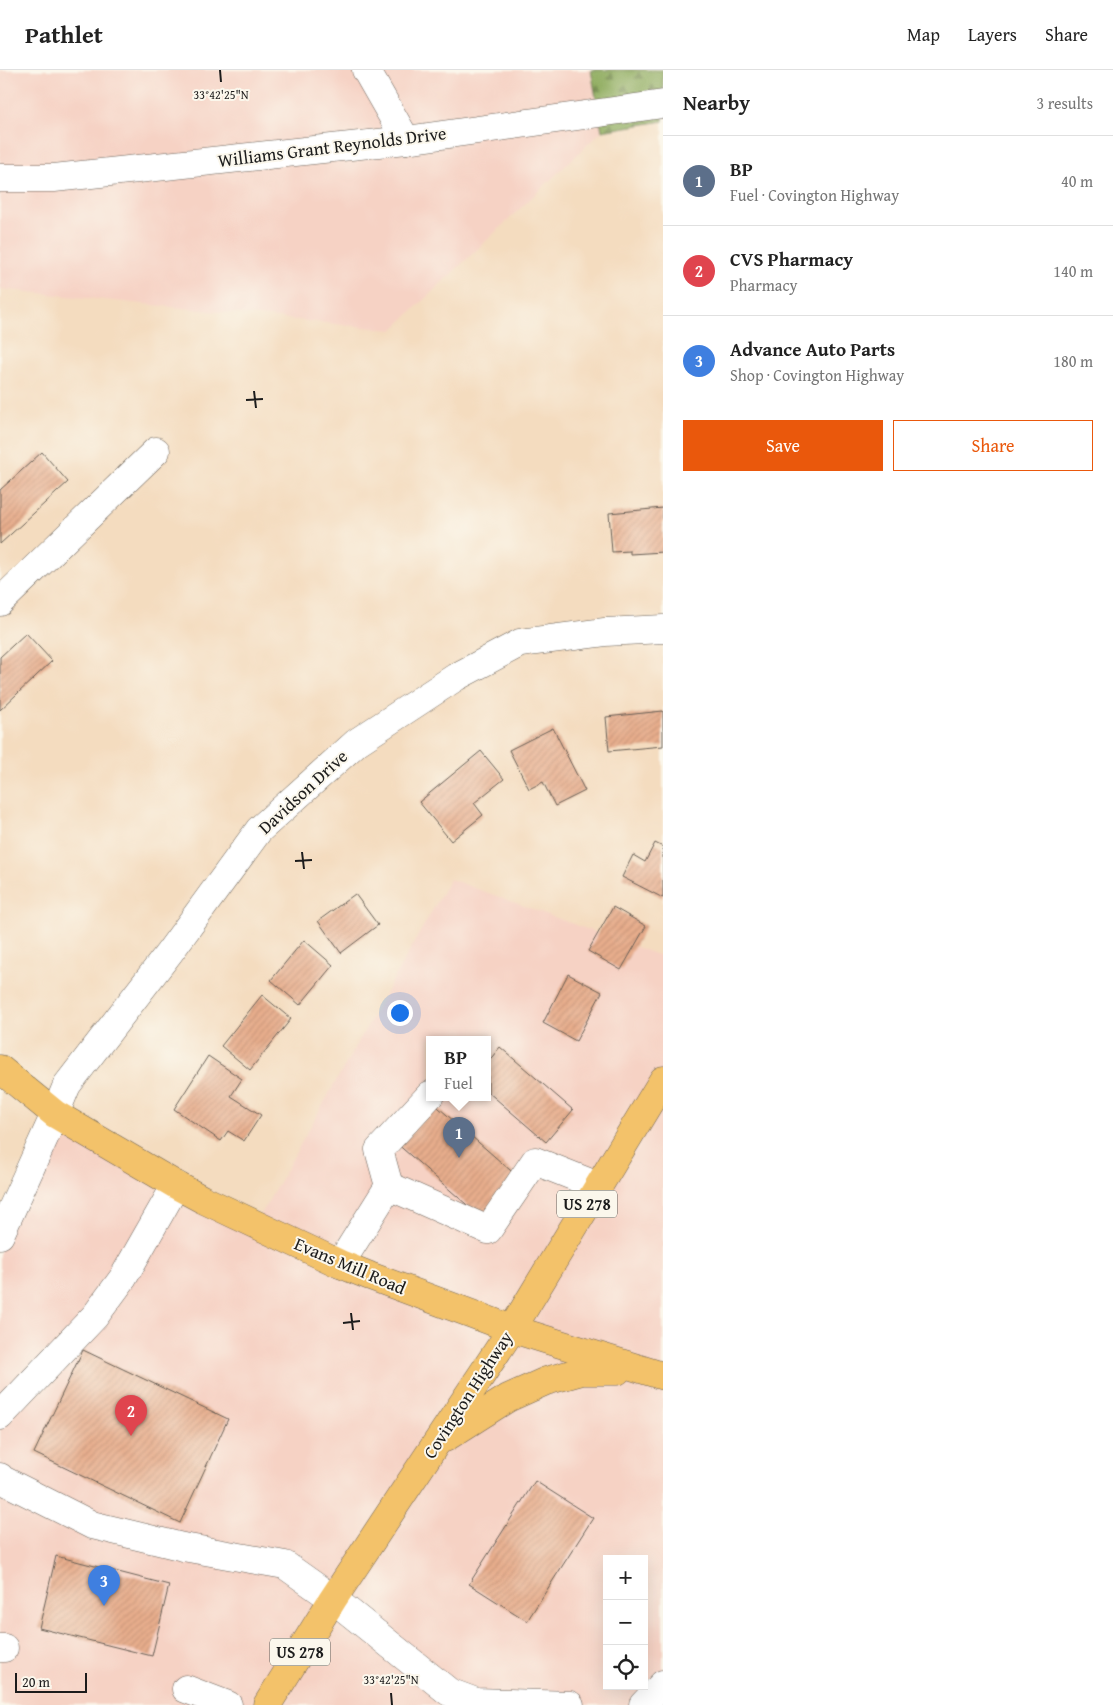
<!DOCTYPE html>
<html lang="en">
<head>
<meta charset="utf-8">
<style>
  body { margin:0; font-family:"Gentium Book Plus",serif; background:#f2f2f2; color:#222 }
  .controls { position:absolute; right:15px; bottom:15px; display:grid; overflow:hidden; border-radius:0px; box-shadow:0 5px 20px #0002 }
  .controls button { width:45px; height:45px; display:grid; place-items:center; padding:0; border:0; border-bottom:1px solid #e0e0e0; background:#fff; color:#222; font:25px sans-serif }
  .scale { position:absolute; left:15px; bottom:12px; width:72px; box-sizing:border-box; padding-left:5px; border:2px solid #1c1c1c; border-top:0; font-size:14px; line-height:18px; white-space:nowrap; color:#1c1c1c; -webkit-text-stroke:4px #fbf7ec; paint-order:stroke }
  .you { position:absolute; left:399px; top:942px; width:18px; height:18px; margin:-12px; border:4px solid #fff; border-radius:50%; background:#1a73e8; box-shadow:0 0 0 8px #1a73e833 }
  .badge { display:grid; place-items:center; width:32px; height:32px; border-radius:50%; background:#ea580c; color:#fff; font-size:16px; font-weight:700 }
  .pin { position:absolute; translate:-50% -41px; filter:drop-shadow(0 1px 2px #0008) }
  .pin::after { content:''; position:absolute; top:26px; width:18px; height:15px; background:inherit; clip-path:polygon(0 0,100% 0,50% 100%) }
  .popup { position:absolute; left:426px; top:966px; width:65px; height:65px; box-sizing:border-box; display:grid; place-content:center; border-radius:0px; background:#fff; filter:drop-shadow(0 1px 4px #0005); font-size:16px; white-space:nowrap; color:#767676 }
  .popup b { font-size:19px; color:#222 }
  .popup::after { content:''; position:absolute; left:50%; top:100%; margin-left:-10px; border:10px solid transparent; border-top-color:#fff }
  .list { margin:0; padding:0; list-style:none }
  h2 { display:flex; justify-content:space-between; align-items:center; height:65px; margin:0; padding:0 20px; font-size:21px }
  h2 small { font-size:16px; font-weight:400; color:#767676 }
  .list li { display:grid; grid-template-columns:32px 1fr auto; gap:15px; align-items:center; box-sizing:border-box; height:90px; padding:0 20px; border-top:1px solid #e0e0e0 }
  .list b { display:block; font-size:19px; white-space:nowrap }
  .list p { margin:0; font-size:16px; white-space:nowrap; color:#767676 }
  .list em { font-size:16px; font-style:normal; color:#767676 }
  .actions { display:flex; gap:10px; padding:15px 20px }
  .actions a { flex:1; padding:11px 0; border:1px solid #ea580c; border-radius:0px; text-align:center; font-size:18px; color:#ea580c }
  .actions .main { background:#ea580c; color:#fff }
  .icon { flex:none; width:28px; height:28px; fill:none; stroke:currentColor; stroke-width:2; stroke-linecap:round; stroke-linejoin:round }
  .map { position:relative; flex:none; width:663px; height:1635px; overflow:hidden }
  header { display:flex; align-items:center; gap:30px; box-sizing:border-box; height:70px; padding:0 25px; background:#fff; border-bottom:1px solid #e0e0e0 }
  header strong { font-size:24px }
  nav { display:flex; gap:28px; margin-inline-start:auto; font-size:18px }
  main { display:flex }
  aside { flex:1; background:#fff }
  .map>svg:first-child { display:block }
  .built { fill:#f6d2c4; fill-rule:evenodd }
  .forest { fill:url(#forest-firs); stroke:#54633c }
  .building { fill:url(#building-hatch) }
  .lines { fill:none; stroke-linecap:round; stroke-linejoin:round }
  .minor-casing { stroke:#685f55; stroke-width:29 }
  .major-casing { stroke:#685f55; stroke-width:29 }
  .minor { stroke:#fff; stroke-width:28 }
  .major { stroke:#f3c26a; stroke-width:28 }
  .ticks { fill:none; stroke:#1c1c1c; stroke-width:2 }
  .labels { text-anchor:middle; stroke-width:4; stroke-linejoin:round; paint-order:stroke }
  .shield { fill:#fbf7ec; stroke:#5f5e5a; stroke-width:1 }
  .shield-label { font-size:16px; font-weight:bold; fill:#1c1c1c }
  .street-label { font-size:18px; fill:#1c1c1c; stroke:#fbf7ec }
  .ticks-label { font-size:12px; text-anchor:middle; fill:#1c1c1c; stroke:#fbf7ec; stroke-width:4; stroke-linejoin:round; paint-order:stroke }
</style>
</head>
<body>
<header>
<strong>Pathlet</strong>
<nav><a>Map</a><a>Layers</a><a>Share</a></nav>
</header>
<main>
<div class="map">
<svg width="663" height="1635" viewBox="0 0 663 1635">
  <defs>
    <pattern id="forest-firs" width="22" height="20" patternUnits="userSpaceOnUse" patternTransform="scale(1.25)"><rect width="22" height="20" fill="#8caa5c"/><path d="M5 1l3.5 6h-7zM16 11l3.5 6h-7z" fill="#728a4b"/></pattern>
    <pattern id="building-hatch" width="6" height="6" patternUnits="userSpaceOnUse" patternTransform="scale(1.25)"><rect width="6" height="6" fill="#e7ad8c"/><path d="M-1 1l2-2M0 6l6-6M5 7l2-2" fill="none" stroke="#c69478"/></pattern>
  </defs>
  <rect width="100%" height="100%" fill="#fbf7ec"/>
  <filter id="ink" filterUnits="userSpaceOnUse"><feTurbulence type="fractalNoise" baseFrequency=".02" numOctaves="2"/><feDisplacementMap in="SourceGraphic" scale="10" xChannelSelector="R" yChannelSelector="G"/><feConvolveMatrix kernelMatrix="1 2 1 2 8 2 1 2 1" color-interpolation-filters="sRGB"/></filter>
  <filter id="wash" filterUnits="userSpaceOnUse"><feTurbulence type="fractalNoise" baseFrequency=".0096" numOctaves="4" result="noise"/><feDisplacementMap in="SourceGraphic" scale="20" xChannelSelector="R" yChannelSelector="G"/><feGaussianBlur stdDeviation="1.12" result="paint"/><feColorMatrix in="noise" values="0 0 0 0 0 0 0 0 0 0 0 0 0 0 0 0 0 1.4 0 .05"/><feComposite in="paint" operator="in"/></filter>
  <g filter="url(#wash)">
    <rect width="100%" height="100%" fill="#f4dcbf"/>
    <g class="built">
      <path d="M0 0H591L602 61 392 260 0 219Z"/>
      <path d="M450 809 663 887V1635H0V1176L52 1051 255 1155ZM430 969H488V1027H430ZM607 1489H644V1616H607Z"/>
    </g>
    <path class="forest" d="M591 0H663V51L602 61Z"/>
    <g id="blocks">
      <g class="building">
        <path d="M42 382 68 412 0 474V420Z"/>
        <path d="M663 438V482L630 484V481L612 482 609 443Z"/>
        <path d="M26 563 52 591 0 640V587Z"/>
        <path d="M663 641V676L609 681 606 647Z"/>
        <path d="M553 658 585 721 555 736 543 712 529 719 509 680Z"/>
        <path d="M481 681 504 709 474 733 483 745 451 771 419 732Z"/>
        <path d="M655 773 663 777V828L622 807 633 785 645 792Z"/>
        <path d="M355 824 378 855 341 883 318 851Z"/>
        <path d="M613 837 646 856 621 900 588 881Z"/>
        <path d="M304 870 333 895 300 935 271 910Z"/>
        <path d="M568 904 602 922 576 971 543 953Z"/>
        <path d="M262 925 291 949 250 1000 221 976Z"/>
        <path d="M500 977 573 1040 546 1072 488 1022V992Z"/>
        <path d="M208 986 242 1009 231 1026 261 1045 244 1071 228 1061 221 1071 174 1039Z"/>
        <path d="M431 1031 518 1107 482 1148 395 1072Z"/>
        <path d="M83 1280 228 1349 180 1453 34 1383Z"/>
        <path d="M535 1411 593 1448 527 1551 469 1514Z"/>
        <path d="M56 1486 169 1515 152 1586 39 1558Z"/>
      </g>
    </g>
  </g>
  <g filter="url(#ink)">
    <use href="#blocks" fill-opacity="0" stroke="#685f55" stroke-width="1"/>
    <g class="lines">
      <defs>
        <g id="minor">
          <path d="M366 0 406 70"/>
          <path d="M0 108H54L406 70 663 34"/>
          <path d="M0 532 156 381"/>
          <path d="M389 1116 379 1080 430 1025"/>
          <path d="M0 1165 55 1044 67 1015 169 883 259 760 357 672 456 607 520 573 605 562 663 559"/>
          <path d="M340 1194 389 1116 488 1160 535 1091 598 1116"/>
          <path d="M0 1346 95 1246 123 1208 176 1115"/>
          <path d="M0 1407 1 1409 92 1455 183 1477 285 1495 333 1529 449 1622 476 1632 570 1635"/>
          <path d="M0 1578H4"/>
          <path d="M186 1619 228 1635"/>
          <path d="M643 1635 663 1614"/>
        </g>
        <g id="major">
          <path d="M0 999 55 1044 176 1115 202 1129 340 1194 370 1206 512 1259 663 1306"/>
          <path d="M445 1368 508 1328 546 1311 582 1301H617"/>
          <path d="M267 1635 333 1529 512 1259 663 1010"/>
        </g>
      </defs>
      <use href="#minor" class="minor-casing"/>
      <use href="#major" class="major-casing"/>
      <use href="#minor" class="minor"/>
      <use href="#major" class="major"/>
    </g>
  </g>
  <path class="ticks" d="M220 0 221 12M254 321 256 338M246 330 263 329M302 782 304 799M295 791 312 790M351 1243 353 1260M343 1253 360 1251M391 1623 392 1635"/>
  <g class="labels">
    <g class="shield">
      <rect x="557" y="1120.5" width="60" height="27" rx="4"/>
      <rect x="270" y="1568.5" width="60" height="27" rx="4"/>
    </g>
    <g class="shield-label">
      <text x="587" y="1140">US 278</text>
      <text x="300" y="1588">US 278</text>
    </g>
    <g class="street-label">
      <text transform="translate(332 77) rotate(-7)" y="6">Williams Grant Reynolds Drive</text>
      <text transform="translate(303 722) rotate(-43)" y="6">Davidson Drive</text>
      <text transform="translate(350 1196) rotate(23)" y="6">Evans Mill Road</text>
      <text transform="translate(468 1325) rotate(-57)" y="6">Covington Highway</text>
    </g>
  </g>
  <g class="ticks-label">
    <text x="221" y="29">33°42'25"N</text>
    <text x="391" y="1614">33°42'25"N</text>
  </g>
</svg>
<div class="controls">
<button>+</button>
<button>−</button>
<button><svg class="icon" aria-label="locate" viewBox="0 0 24 24"><circle cx="12" cy="12" r="6"/><path d="M12 2v4M12 18v4M2 12h4M18 12h4"/></svg></button>
</div>
<div class="scale">20 m</div>
<div class="you"></div>
<div class="pin badge" style="left:459px;top:1088px;background:#5c6f8a">1</div>
<div class="popup"><b>BP</b>Fuel</div>
<div class="pin badge" style="left:131px;top:1366px;background:#e0444e">2</div>
<div class="pin badge" style="left:104px;top:1536px;background:#3f7fe0">3</div>
</div>
<aside>
<h2>Nearby<small>3 results</small></h2>
<ul class="list">
<li><span class="badge" style="background:#5c6f8a">1</span><div><b>BP</b><p>Fuel · Covington Highway</p></div><em>40 m</em></li>
<li><span class="badge" style="background:#e0444e">2</span><div><b>CVS Pharmacy</b><p>Pharmacy</p></div><em>140 m</em></li>
<li><span class="badge" style="background:#3f7fe0">3</span><div><b>Advance Auto Parts</b><p>Shop · Covington Highway</p></div><em>180 m</em></li>
</ul>
<div class="actions"><a class="main">Save</a><a>Share</a></div>
</aside>
</main>
</body>
</html>
